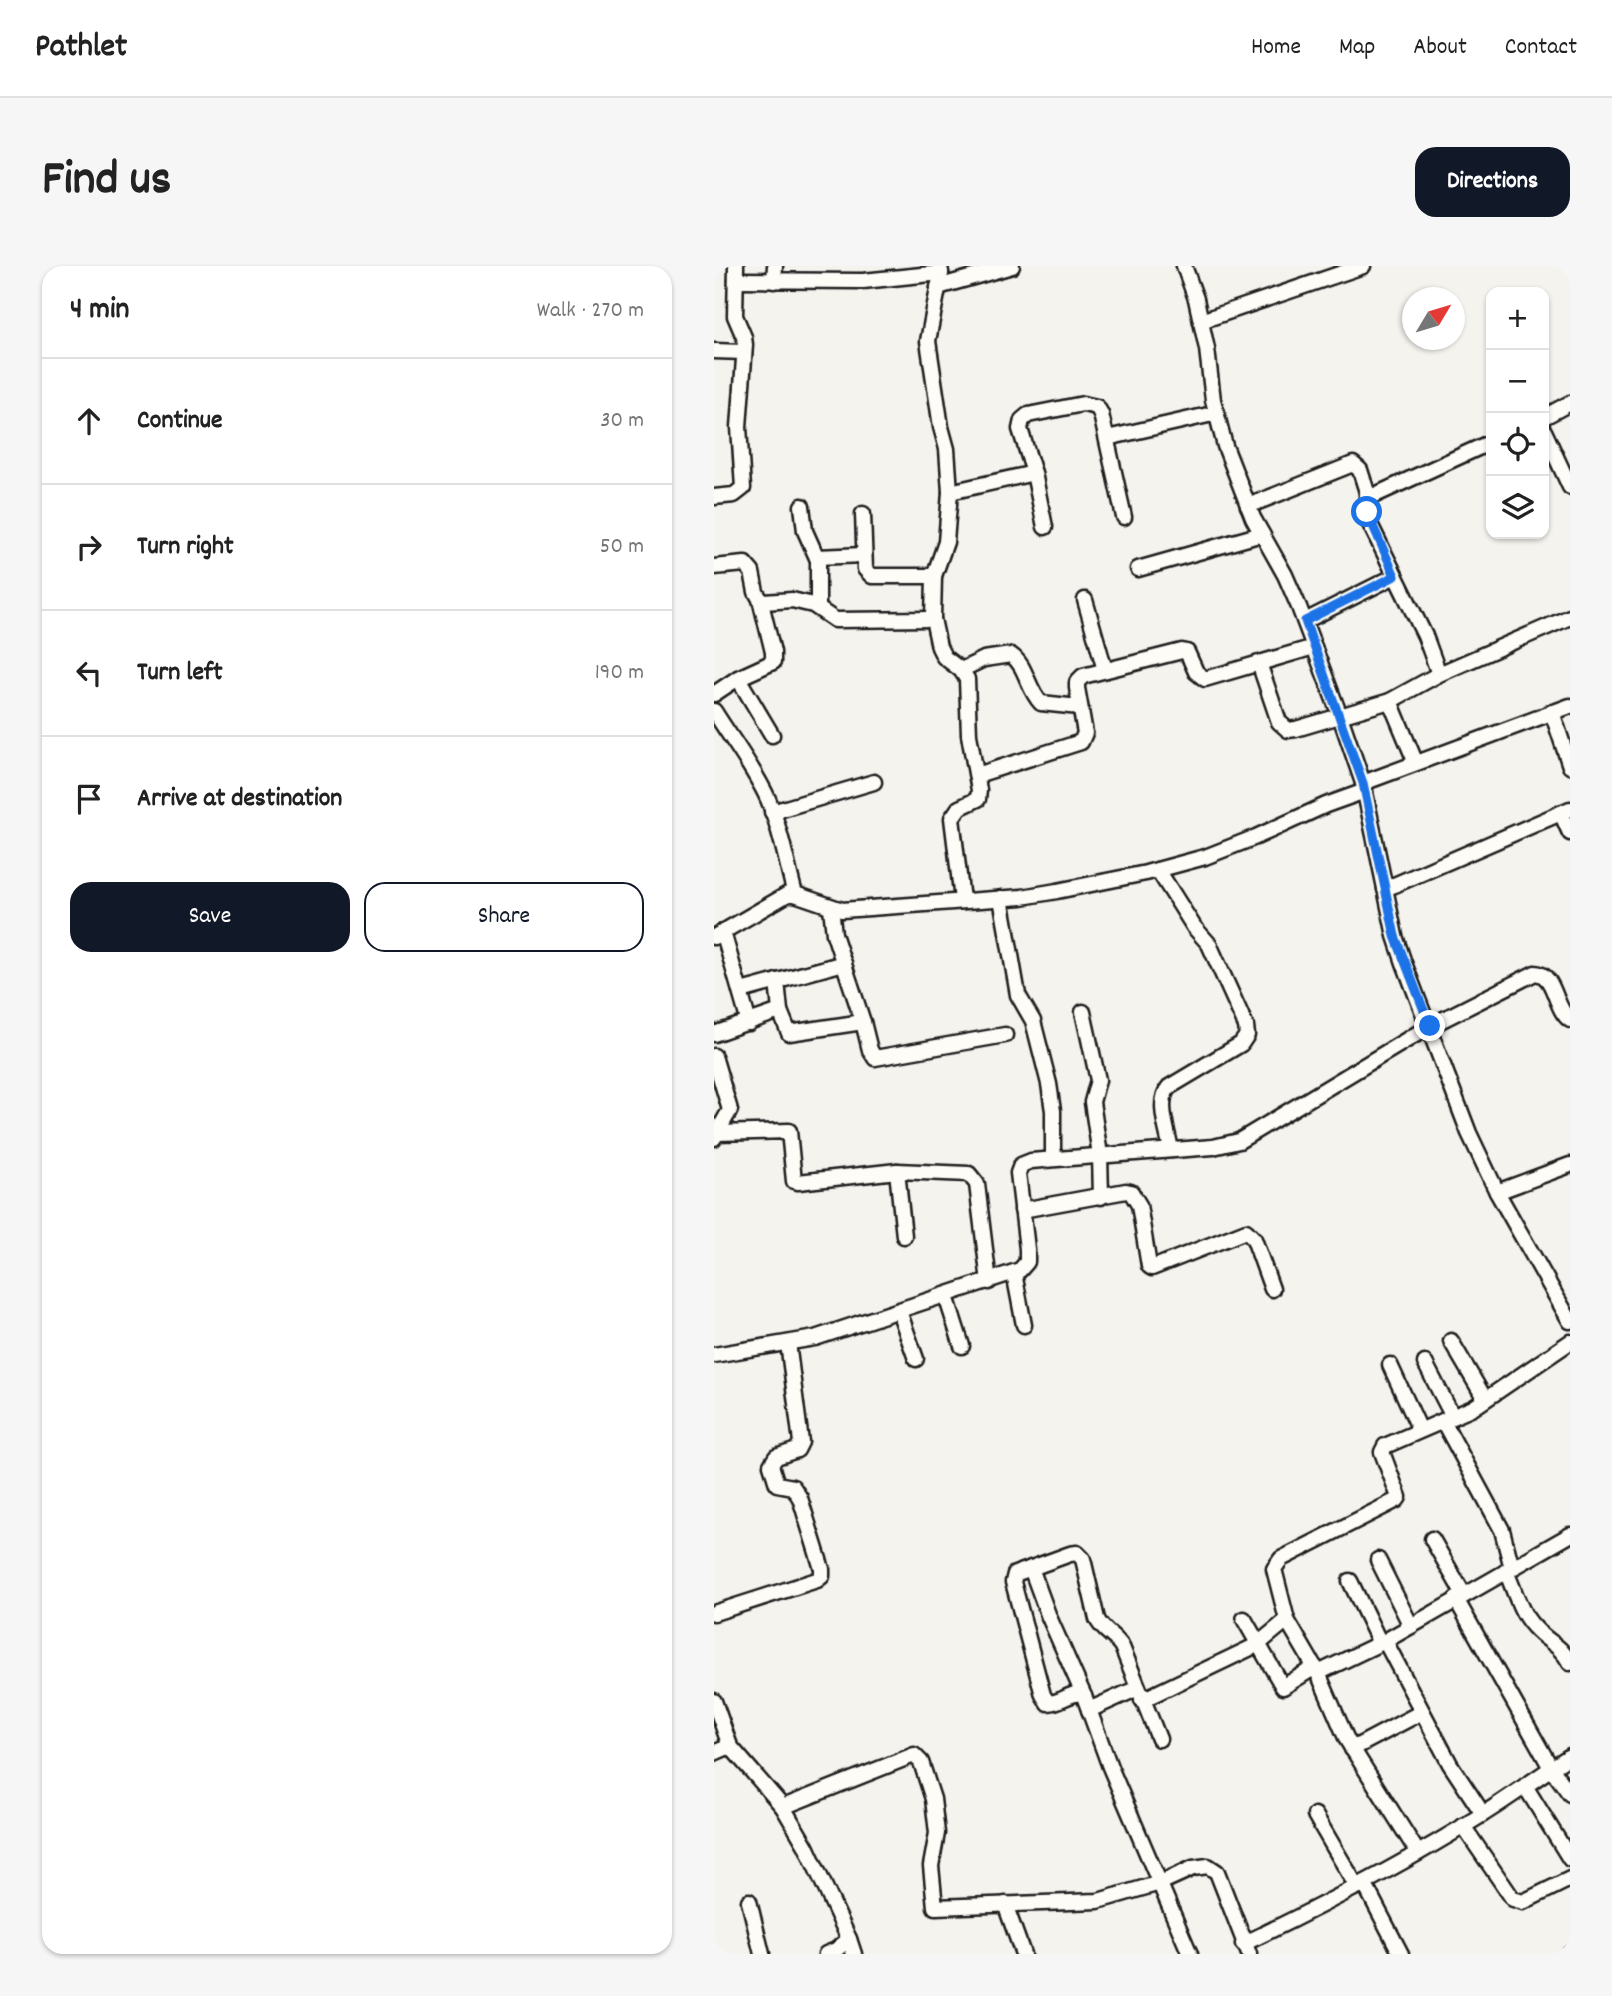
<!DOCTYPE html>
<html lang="en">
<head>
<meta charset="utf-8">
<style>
  body { margin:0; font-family:Dekko,sans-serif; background:#f6f6f6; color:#222 }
  .controls { position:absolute; right:21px; top:21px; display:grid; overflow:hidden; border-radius:14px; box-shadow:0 2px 5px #0004 }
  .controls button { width:63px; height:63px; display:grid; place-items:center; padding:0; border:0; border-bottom:2px solid #e0e0e0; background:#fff; color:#222; font:35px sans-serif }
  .compass { position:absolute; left:688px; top:21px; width:63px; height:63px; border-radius:50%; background:#fff; box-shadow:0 2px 5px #0004; rotate:52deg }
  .stop { position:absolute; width:21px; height:21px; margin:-16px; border:5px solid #1a73e8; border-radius:50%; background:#fff }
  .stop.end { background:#1a73e8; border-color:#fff; box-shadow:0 2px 7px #0008 }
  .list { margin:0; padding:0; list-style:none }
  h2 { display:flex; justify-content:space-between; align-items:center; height:91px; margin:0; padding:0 28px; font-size:30px }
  h2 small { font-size:23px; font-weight:400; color:#767676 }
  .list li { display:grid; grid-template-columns:46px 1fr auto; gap:21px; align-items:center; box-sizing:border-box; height:126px; padding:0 28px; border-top:2px solid #e0e0e0 }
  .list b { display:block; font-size:26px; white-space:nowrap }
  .list em { font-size:23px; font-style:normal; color:#767676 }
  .actions { display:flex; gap:14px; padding:21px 28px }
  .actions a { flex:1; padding:16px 0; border:2px solid #111827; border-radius:21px; text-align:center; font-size:24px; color:#111827 }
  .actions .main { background:#111827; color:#fff }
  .icon { flex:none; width:38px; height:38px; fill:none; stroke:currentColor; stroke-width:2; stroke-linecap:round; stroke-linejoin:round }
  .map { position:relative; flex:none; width:856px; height:1688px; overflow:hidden; border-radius:21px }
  header { display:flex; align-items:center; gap:42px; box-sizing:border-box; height:98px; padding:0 35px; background:#fff; border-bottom:2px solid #e0e0e0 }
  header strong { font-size:33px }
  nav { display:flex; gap:38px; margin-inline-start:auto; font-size:24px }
  .intro { display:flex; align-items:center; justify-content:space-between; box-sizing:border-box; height:168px; padding:0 42px }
  h1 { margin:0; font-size:49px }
  .button { padding:18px 32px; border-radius:21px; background:#111827; color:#fff; font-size:24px; font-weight:700 }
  main { display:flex; gap:42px; padding:0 42px }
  aside { flex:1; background:#fff; border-radius:21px; box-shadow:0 2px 5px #0004 }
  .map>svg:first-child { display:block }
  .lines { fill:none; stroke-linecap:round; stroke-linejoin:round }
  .minor-casing { stroke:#1c1c1c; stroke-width:19 }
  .minor { stroke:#fdfcf7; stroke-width:14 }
  .route { stroke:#1a73e8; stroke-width:9 }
</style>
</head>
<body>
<header>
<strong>Pathlet</strong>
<nav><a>Home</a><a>Map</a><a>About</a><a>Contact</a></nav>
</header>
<div class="intro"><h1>Find us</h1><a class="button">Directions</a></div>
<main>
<aside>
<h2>4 min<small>Walk · 270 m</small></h2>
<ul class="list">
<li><svg class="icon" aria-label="ahead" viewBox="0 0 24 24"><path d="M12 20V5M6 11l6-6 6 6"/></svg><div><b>Continue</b></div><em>30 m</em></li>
<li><svg class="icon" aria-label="right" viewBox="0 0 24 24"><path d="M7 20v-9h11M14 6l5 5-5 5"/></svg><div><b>Turn right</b></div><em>50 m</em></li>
<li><svg class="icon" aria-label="left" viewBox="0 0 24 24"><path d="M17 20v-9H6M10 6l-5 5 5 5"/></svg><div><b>Turn left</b></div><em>190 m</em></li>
<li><svg class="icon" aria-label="arrive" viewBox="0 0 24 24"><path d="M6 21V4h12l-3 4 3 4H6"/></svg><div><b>Arrive at destination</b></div></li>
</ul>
<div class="actions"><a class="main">Save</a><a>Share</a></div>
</aside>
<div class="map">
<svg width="856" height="1688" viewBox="0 0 856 1688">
  <rect width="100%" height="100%" fill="#f4f3ee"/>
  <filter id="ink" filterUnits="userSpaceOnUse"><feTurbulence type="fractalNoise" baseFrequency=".0143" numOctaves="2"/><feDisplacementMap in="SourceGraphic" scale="14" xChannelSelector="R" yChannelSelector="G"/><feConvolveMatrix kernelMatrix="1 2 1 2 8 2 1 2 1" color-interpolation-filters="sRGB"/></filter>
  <g filter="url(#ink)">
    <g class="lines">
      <defs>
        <g id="minor">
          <path d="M226 0 227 7 214 75 227 161 233 183 236 226 232 276 220 310 219 353 225 381 230 391 247 404 253 413 255 469 265 524 264 533 245 542 238 552 248 634"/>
          <path d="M470 0 482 33 493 83 499 134 511 180 539 252 571 309 585 341 626 450 649 517 681 670 690 697 755 867 783 926 856 1055"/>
          <path d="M22 14 149 15 227 7"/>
          <path d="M60 15 61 0"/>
          <path d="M224 21 298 0"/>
          <path d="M487 55 649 0"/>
          <path d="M0 85 30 86"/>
          <path d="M830 151 856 137"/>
          <path d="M830 165 856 221"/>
          <path d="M393 172 503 147"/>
          <path d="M236 226 320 207"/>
          <path d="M653 226V246L656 258 711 370 725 408"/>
          <path d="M0 231 20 229 29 222 25 161 31 79 30 71 21 50 22 0"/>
          <path d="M88 240 91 265 104 294V342"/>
          <path d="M534 240 639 198 646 204 653 226 659 230 777 176"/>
          <path d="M149 248 151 303 158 310H220"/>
          <path d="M331 261 320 207 306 163 308 154 314 149 369 138 383 141 387 148 410 251"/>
          <path d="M103 291 150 289"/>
          <path d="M0 301 31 298 38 306 42 326 46 333 50 336 78 334 99 339 121 354 219 353"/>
          <path d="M424 303 548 268"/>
          <path d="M371 334 391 404"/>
          <path d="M591 355 681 310"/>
          <path d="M545 397 565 456 574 464 582 463 676 435 725 408 856 351"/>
          <path d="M247 404 270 393 297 389C313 400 313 423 327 437L365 441"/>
          <path d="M24 412 58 469"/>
          <path d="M0 428 24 412 59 396V386L46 333"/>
          <path d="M676 435 701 495"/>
          <path d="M0 445C18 474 40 502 54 533 67 563 72 596 81 628"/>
          <path d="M838 446 856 500"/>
          <path d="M263 509 367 476 371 467 363 422V416L369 410 468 385 473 386 482 406 491 413 600 381"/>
          <path d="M649 517 856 440"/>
          <path d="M58 546 160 516"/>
          <path d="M847 547 856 567"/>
          <path d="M444 604 480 661 495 678 532 760 533 769 527 778 455 821C442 836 454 865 457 884"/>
          <path d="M671 623 856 543"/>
          <path d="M287 632 304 729 319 755 335 818 339 845V892"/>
          <path d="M117 642 120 668 149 756 156 784 161 792 291 769"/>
          <path d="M9 666 35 757"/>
          <path d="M0 671 74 628H81L128 644 308 631 343 625 432 607 491 591 542 571 612 539 651 525"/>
          <path d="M63 715 66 745 75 767 149 756"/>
          <path d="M27 725 130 697"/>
          <path d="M369 746 384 814 378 836 386 889 387 931"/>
          <path d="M0 768 66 745"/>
          <path d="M0 790 16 844 0 872"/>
          <path d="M3 867 75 865 80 915 84 916 183 905 255 908 263 918 275 1016"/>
          <path d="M183 905 190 970"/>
          <path d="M783 926 856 899"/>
          <path d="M308 944 412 925 417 926 425 939 435 1000 438 1002 532 965 540 973 558 1023"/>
          <path d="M300 1007 310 1059"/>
          <path d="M232 1030 248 1080"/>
          <path d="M185 1045 202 1093"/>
          <path d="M737 1075 771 1133"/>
          <path d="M0 1089 101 1072 306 1004 313 996V983L304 907 307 899 317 895 499 881 525 875 716 760 821 707C842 708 840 743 856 754"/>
          <path d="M711 1097 739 1151"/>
          <path d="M676 1099 706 1164"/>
          <path d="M729 1155 788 1264 798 1302"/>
          <path d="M718 1273 750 1329"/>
          <path d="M664 1294 697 1360"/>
          <path d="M317 1302 335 1351 370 1430"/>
          <path d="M792 1305C800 1323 806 1347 820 1361 833 1376 846 1378 856 1397"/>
          <path d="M636 1315 666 1377"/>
          <path d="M742 1333 837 1502 856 1528"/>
          <path d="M0 1347 103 1314 108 1310V1303L86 1232 79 1221 63 1218 57 1199 62 1191 83 1184 87 1176 74 1077"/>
          <path d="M530 1353 569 1421 601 1401"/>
          <path d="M671 1375 736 1498 769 1548"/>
          <path d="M604 1407 671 1375 856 1269"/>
          <path d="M428 1434 543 1379 573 1354"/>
          <path d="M0 1435 16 1480 69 1541 92 1580 135 1673 122 1684 112 1688"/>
          <path d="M375 1444 424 1422"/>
          <path d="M445 1473 408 1381C401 1369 389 1366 383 1353L369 1293 363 1287 356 1288 301 1308 299 1316 329 1429 334 1437C346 1437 354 1428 366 1427L370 1430 396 1501 476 1688"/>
          <path d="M638 1483 708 1446"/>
          <path d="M0 1487 16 1480"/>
          <path d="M811 1520 856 1593"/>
          <path d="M69 1541 200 1489 207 1496 219 1533 223 1567 217 1600 221 1641 384 1635 446 1617 479 1602 494 1600 503 1606 535 1688"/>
          <path d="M601 1549 643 1621"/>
          <path d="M749 1560 799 1633 809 1636 856 1613"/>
          <path d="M704 1587 633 1474 604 1407 573 1354 560 1303 567 1293 683 1234 685 1231 668 1186 671 1180 759 1142 856 1076"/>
          <path d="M650 1617 687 1688"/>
          <path d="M35 1635 48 1688"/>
          <path d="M291 1638 309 1688"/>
          <path d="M135 1673 140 1688"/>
          <path d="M529 1678C610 1639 690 1598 766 1550 797 1531 826 1509 856 1490"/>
          <path d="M855 1688 856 1687"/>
        </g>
      </defs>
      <use href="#minor" class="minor-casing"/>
      <use href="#minor" class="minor"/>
    </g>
  </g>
  <g class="lines" filter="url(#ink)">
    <path class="route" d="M653 246 681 310 591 355 649 517 681 670 716 760"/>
  </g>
</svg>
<div class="controls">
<button>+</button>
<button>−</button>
<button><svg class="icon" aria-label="locate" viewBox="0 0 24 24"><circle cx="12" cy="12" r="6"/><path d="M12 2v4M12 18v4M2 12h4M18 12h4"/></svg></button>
<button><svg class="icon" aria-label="layers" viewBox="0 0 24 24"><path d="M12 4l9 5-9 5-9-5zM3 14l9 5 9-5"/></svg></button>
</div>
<svg class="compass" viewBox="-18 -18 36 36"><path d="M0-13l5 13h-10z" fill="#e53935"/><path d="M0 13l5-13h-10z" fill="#767676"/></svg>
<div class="stop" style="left:653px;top:246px"></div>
<div class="stop end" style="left:716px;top:760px"></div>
</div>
</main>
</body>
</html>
